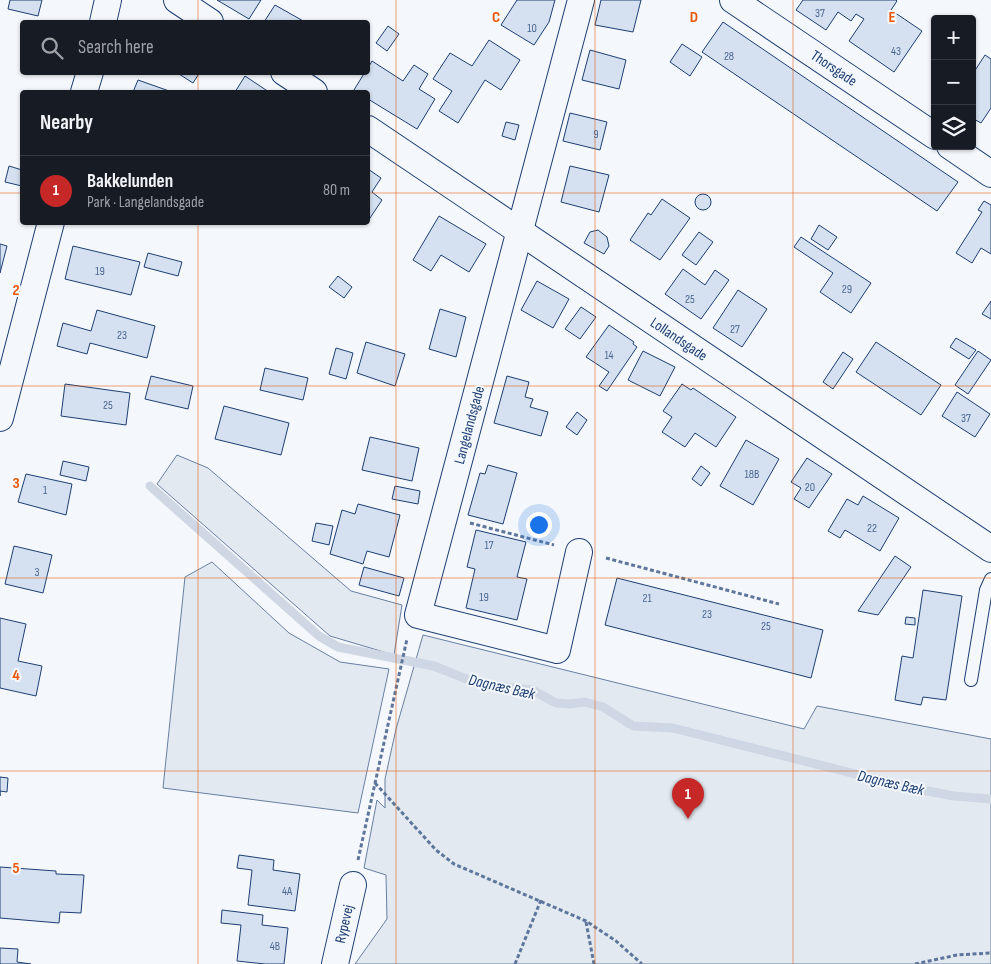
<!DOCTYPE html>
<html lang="en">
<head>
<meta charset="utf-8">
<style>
  body { margin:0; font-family:"Sofia Sans Condensed",sans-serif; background:#242831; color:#f1f3f6 }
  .controls { position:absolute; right:15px; top:15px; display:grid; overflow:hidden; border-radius:5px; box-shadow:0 1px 4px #0004 }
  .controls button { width:45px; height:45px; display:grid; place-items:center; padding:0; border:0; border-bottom:1px solid #363941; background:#171b24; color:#f1f3f6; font:25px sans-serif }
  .you { position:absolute; left:538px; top:524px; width:18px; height:18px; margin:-12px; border:4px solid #fff; border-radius:50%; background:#1a73e8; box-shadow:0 0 0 8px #1a73e833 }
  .badge { display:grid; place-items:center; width:32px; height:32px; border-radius:50%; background:#c62828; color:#fff; font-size:16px; font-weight:700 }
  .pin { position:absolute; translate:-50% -41px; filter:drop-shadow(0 1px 2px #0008) }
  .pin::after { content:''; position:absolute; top:26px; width:18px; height:15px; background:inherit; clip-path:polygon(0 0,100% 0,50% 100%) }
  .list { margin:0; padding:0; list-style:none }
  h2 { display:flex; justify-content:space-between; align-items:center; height:65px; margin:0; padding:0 20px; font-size:21px }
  h2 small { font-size:16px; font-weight:400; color:#9ea1a6 }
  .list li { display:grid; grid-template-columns:32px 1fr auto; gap:15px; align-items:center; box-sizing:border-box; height:70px; padding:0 20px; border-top:1px solid #363941 }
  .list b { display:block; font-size:19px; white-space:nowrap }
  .list p { margin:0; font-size:16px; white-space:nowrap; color:#9ea1a6 }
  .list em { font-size:16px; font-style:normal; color:#9ea1a6 }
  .icon { flex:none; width:28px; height:28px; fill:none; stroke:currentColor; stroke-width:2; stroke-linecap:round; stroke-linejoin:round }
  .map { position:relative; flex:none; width:991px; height:964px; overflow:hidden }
  .search { position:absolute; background:#171b24; box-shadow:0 1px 4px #0004; left:20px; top:20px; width:350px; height:55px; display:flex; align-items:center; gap:12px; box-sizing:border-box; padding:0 18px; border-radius:5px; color:#9ea1a6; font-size:19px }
  .panel { position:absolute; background:#171b24; box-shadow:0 1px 4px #0004; left:20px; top:90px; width:350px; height:135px; border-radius:5px }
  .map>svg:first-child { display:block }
  .green { fill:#e3e9f0; stroke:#687fa3 }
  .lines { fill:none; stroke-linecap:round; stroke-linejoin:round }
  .stream { stroke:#cfd7e4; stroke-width:9 }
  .building { fill:#d5e0f0; stroke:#1d3f73 }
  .lane-casing { stroke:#1d3f73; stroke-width:14 }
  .street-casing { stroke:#1d3f73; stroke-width:28 }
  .path { stroke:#5e769c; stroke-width:3; stroke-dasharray:4 2.5; stroke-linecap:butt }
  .lane { stroke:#f4f7fb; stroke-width:12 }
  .street { stroke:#f4f7fb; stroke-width:26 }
  .grid { fill:none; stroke:#e8590c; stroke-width:1; stroke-opacity:0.55 }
  .labels { text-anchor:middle; stroke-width:4; stroke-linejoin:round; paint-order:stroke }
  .number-label { font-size:12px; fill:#4b6792 }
  .street-label { font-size:15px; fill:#1d3f73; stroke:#f4f7fb }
  .water-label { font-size:16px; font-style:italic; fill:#1d3f73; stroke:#f4f7fb }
  .grid-label { font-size:16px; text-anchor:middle; font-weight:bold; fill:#e8590c; stroke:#f4f7fb; stroke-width:4; stroke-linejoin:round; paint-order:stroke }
</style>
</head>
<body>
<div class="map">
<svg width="991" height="964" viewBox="0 0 991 964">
  <rect width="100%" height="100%" fill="#f4f7fb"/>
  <g class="green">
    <path d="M177 455 208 468 351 591 402 605 394 655 330 636 157 484Z"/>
    <path d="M212 562 289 633 340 662 389 669 358 813 163 788 185 577Z"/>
    <path d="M423 635 804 729 817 706 991 739V964H355L387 919 386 875 364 868 377 800 385 808V779L396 729Z"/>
  </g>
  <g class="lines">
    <path class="stream" d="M150 486 319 636 338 647 434 666 479 684 532 690 556 703 570 704 585 702 603 707 633 726 673 728 911 788 954 796 991 799"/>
  </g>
  <g class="building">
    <path d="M10 0H42L38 16 8 9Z"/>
    <path d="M217 0H261L249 19Z"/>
    <path d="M517 0H555L549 22 534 45 501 25Z"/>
    <path d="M601 0H641L633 32 595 25Z"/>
    <path d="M803 0H896L897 1 891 10 922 31 894 72 849 41 864 19 856 14 851 21 838 12 826 30 796 10Z"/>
    <path d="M275 5 305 22H264Z"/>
    <path d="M723 22 958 182 937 211 702 52Z"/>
    <path d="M388 26 399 34 387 51 376 43Z"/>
    <path d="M489 40 520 60 501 90 485 80 458 123 439 111 452 91 433 79 450 53 472 66Z"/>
    <path d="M682 44 702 57 690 76 670 62Z"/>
    <path d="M590 50 626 60 619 89 582 80Z"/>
    <path d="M985 55 991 59V108L981 123 972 118V75Z"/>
    <path d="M372 61 403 81 414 65 428 74 419 89 435 99 417 129 368 99V92H357L354 90 365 72H368V68Z"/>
    <path d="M180 72H200L193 83 179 74Z"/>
    <path d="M245 76 269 92H235Z"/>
    <path d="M138 80 172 92H133Z"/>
    <path d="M570 113 607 122 600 150 563 141Z"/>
    <path d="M506 122 519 125 515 140 502 136Z"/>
    <path d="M9 166 22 170V186L5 182Z"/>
    <path d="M570 166 609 175 599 212 561 202Z"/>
    <path d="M368 169 381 178 372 192 382 200 368 221Z"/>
    <circle cx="703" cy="202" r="8"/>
    <path d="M662 199 690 218 660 260 630 240 648 213 651 215Z"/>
    <path d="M984 201 991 205V254L981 248 972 263 956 253 982 212 978 210Z"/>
    <path d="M439 216 486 244 469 272 441 255 431 271 413 260Z"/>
    <path d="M819 225 837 237 828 250 811 239Z"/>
    <path d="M598 230 607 237 609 246 604 254 584 243 590 232Z"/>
    <path d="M699 232 713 242 696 265 682 255Z"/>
    <path d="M801 237 871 283 851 313 820 292 833 273 794 247Z"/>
    <path d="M0 244 7 246 0 273Z"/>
    <path d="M73 246 140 262 131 295 65 279Z"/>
    <path d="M148 253 182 262 178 276 144 267Z"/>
    <path d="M683 269 705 285 715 270 729 280 701 319 665 294Z"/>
    <path d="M338 276 352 287 344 298 329 287Z"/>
    <path d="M537 281 569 299 553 328 521 310Z"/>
    <path d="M738 290 767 309 742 347 713 328Z"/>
    <path d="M991 301V319L982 314Z"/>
    <path d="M581 307 596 317 580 339 565 329Z"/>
    <path d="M440 309 466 317 456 357 429 349Z"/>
    <path d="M97 310 155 326 147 358 90 343 87 354 57 346 63 323 91 331Z"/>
    <path d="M609 325 634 342 633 344 637 347 607 391 599 386 609 372 586 357Z"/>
    <path d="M956 338 976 350 969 359 950 347Z"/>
    <path d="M366 342 405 354 395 386 357 373Z"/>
    <path d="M876 342 941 385 921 415 856 372Z"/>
    <path d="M336 348 353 353 346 379 329 374Z"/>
    <path d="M643 351 675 367 660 396 628 380Z"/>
    <path d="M978 351 991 360 968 394 955 385Z"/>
    <path d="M843 352 853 359 833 389 823 382Z"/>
    <path d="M265 368 308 378 303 400 260 390Z"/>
    <path d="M151 376 193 386 188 409 145 399Z"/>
    <path d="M507 376 529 382 525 397 533 399 530 407 548 412 541 436 494 423Z"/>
    <path d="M65 384 130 393 126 425 61 416Z"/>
    <path d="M682 384 691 390 693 388 736 417 716 447 695 433 685 447 662 432 672 417 663 411Z"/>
    <path d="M957 392 990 414 975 437 942 416Z"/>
    <path d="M224 406 289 423 281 455 215 439Z"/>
    <path d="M577 412 587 420 577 435 566 427Z"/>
    <path d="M370 437 419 448 412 481 362 470Z"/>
    <path d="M746 440 779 459 753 505 720 486Z"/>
    <path d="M807 458 832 474 809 508 794 499 801 488 791 482Z"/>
    <path d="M63 461 89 467 86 481 60 475Z"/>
    <path d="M488 465 517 473 503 524 468 515 480 473 485 474Z"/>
    <path d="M701 466 710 473 701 486 692 479Z"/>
    <path d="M26 474 72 484 66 515 18 502Z"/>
    <path d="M395 486 420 491 418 504 392 499Z"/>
    <path d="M863 496 899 518 880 551 845 530 840 538 828 531 847 499 858 505Z"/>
    <path d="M358 504 400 515 389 557 367 551 363 564 330 554 342 510 355 514Z"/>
    <path d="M316 523 333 526 329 545 312 541Z"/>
    <path d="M476 530 526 542 517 577 527 579 517 620 466 608 475 569 467 567Z"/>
    <path d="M14 546 52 555 43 593 5 584Z"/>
    <path d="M895 556 911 567 878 615 858 611Z"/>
    <path d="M364 567 404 578 399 596 359 585Z"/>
    <path d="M617 578 823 630 811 678 605 625Z"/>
    <path d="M923 590 962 596 946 700 923 697 921 705 895 700 902 656 913 658Z"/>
    <path d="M906 617 915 618V625L905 624Z"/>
    <path d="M0 618 26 624 18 661 42 666 36 696 0 688Z"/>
    <path d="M0 777 8 778 7 792 0 791V796Z"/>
    <path d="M239 855 274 860 273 870 300 874 295 911 248 905 252 870 237 868Z"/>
    <path d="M0 867 56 871V874L84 875 81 913 60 912 59 923 0 918Z"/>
    <path d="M222 910 263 915 262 925 288 928 284 964H265L237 961 241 925 221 923Z"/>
    <path d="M0 948 18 949 17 962 31 964H0Z"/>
  </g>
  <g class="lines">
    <defs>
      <path id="lane" d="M971 680 986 590 991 579"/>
      <g id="street">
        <path d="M177 0 210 22"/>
        <path d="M733 0 935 136"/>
        <path d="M103 22 108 0"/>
        <path d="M284 72 314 92"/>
        <path d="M84 92 90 72"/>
        <path d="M368 129 991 549"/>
        <path d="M950 146 991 174"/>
        <path d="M0 418 51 222"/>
        <path d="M579 552 557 650 418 615 581 0"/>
        <path d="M335 964 353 885"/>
      </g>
    </defs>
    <use href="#lane" class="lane-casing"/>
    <use href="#street" class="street-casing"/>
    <g class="path">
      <path d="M470 523 554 545"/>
      <path d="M606 558 779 604"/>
      <path d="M375 783 436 850 454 864 586 921 616 941 642 964"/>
      <path d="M358 860 407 639"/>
      <path d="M586 922 594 964"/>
      <path d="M515 964 541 900"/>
      <path d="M915 964 957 955 991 953"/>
    </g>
    <use href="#lane" class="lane"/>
    <use href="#street" class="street"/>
  </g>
  <path class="grid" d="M198 0V22M396 0V964M595 0V964M793 0V964M198 72V92M0 193H22M368 193H991M198 222V964M0 386H991M0 578H991M0 771H991"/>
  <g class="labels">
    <g class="number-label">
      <text x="820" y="17">37</text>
      <text x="532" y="32">10</text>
      <text x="896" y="55">43</text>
      <text x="729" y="60">28</text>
      <text x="596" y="138">9</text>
      <text x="100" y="275">19</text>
      <text x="847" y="293">29</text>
      <text x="690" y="303">25</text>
      <text x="735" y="333">27</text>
      <text x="122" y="339">23</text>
      <text x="609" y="359">14</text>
      <text x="108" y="409">25</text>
      <text x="966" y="422">37</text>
      <text x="752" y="478">18B</text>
      <text x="810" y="491">20</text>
      <text x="45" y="494">1</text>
      <text x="872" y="532">22</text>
      <text x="489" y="549">17</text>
      <text x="37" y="576">3</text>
      <text x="484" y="601">19</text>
      <text x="647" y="602">21</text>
      <text x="707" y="618">23</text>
      <text x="766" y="630">25</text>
      <text x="287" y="895">4A</text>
      <text x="275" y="950">4B</text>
    </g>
    <g class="street-label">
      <text transform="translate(834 68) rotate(34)" y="5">Thorsgade</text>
      <text transform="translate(679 339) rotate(34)" y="5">Lollandsgade</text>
      <text transform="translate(469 425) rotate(-75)" y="5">Langelandsgade</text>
      <text transform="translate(344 924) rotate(-77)" y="5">Rypevej</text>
    </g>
    <g class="water-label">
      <text transform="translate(502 686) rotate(13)" y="6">Dagnæs Bæk</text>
      <text transform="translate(891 782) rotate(13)" y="6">Dagnæs Bæk</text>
    </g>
  </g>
  <g class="grid-label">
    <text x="496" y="22">C</text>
    <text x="694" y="22">D</text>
    <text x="892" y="22">E</text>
    <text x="16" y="295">2</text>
    <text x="16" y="488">3</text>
    <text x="16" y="680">4</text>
    <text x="16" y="873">5</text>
  </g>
</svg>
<div class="controls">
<button>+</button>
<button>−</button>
<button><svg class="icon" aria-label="layers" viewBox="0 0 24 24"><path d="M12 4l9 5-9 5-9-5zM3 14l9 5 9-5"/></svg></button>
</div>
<div class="you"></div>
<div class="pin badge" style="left:688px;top:819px">1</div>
<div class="search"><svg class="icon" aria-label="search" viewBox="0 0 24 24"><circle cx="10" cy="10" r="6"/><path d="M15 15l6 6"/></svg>Search here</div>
<section class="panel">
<h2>Nearby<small></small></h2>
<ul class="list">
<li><span class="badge">1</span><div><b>Bakkelunden</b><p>Park · Langelandsgade</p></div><em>80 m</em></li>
</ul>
</section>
</div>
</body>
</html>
